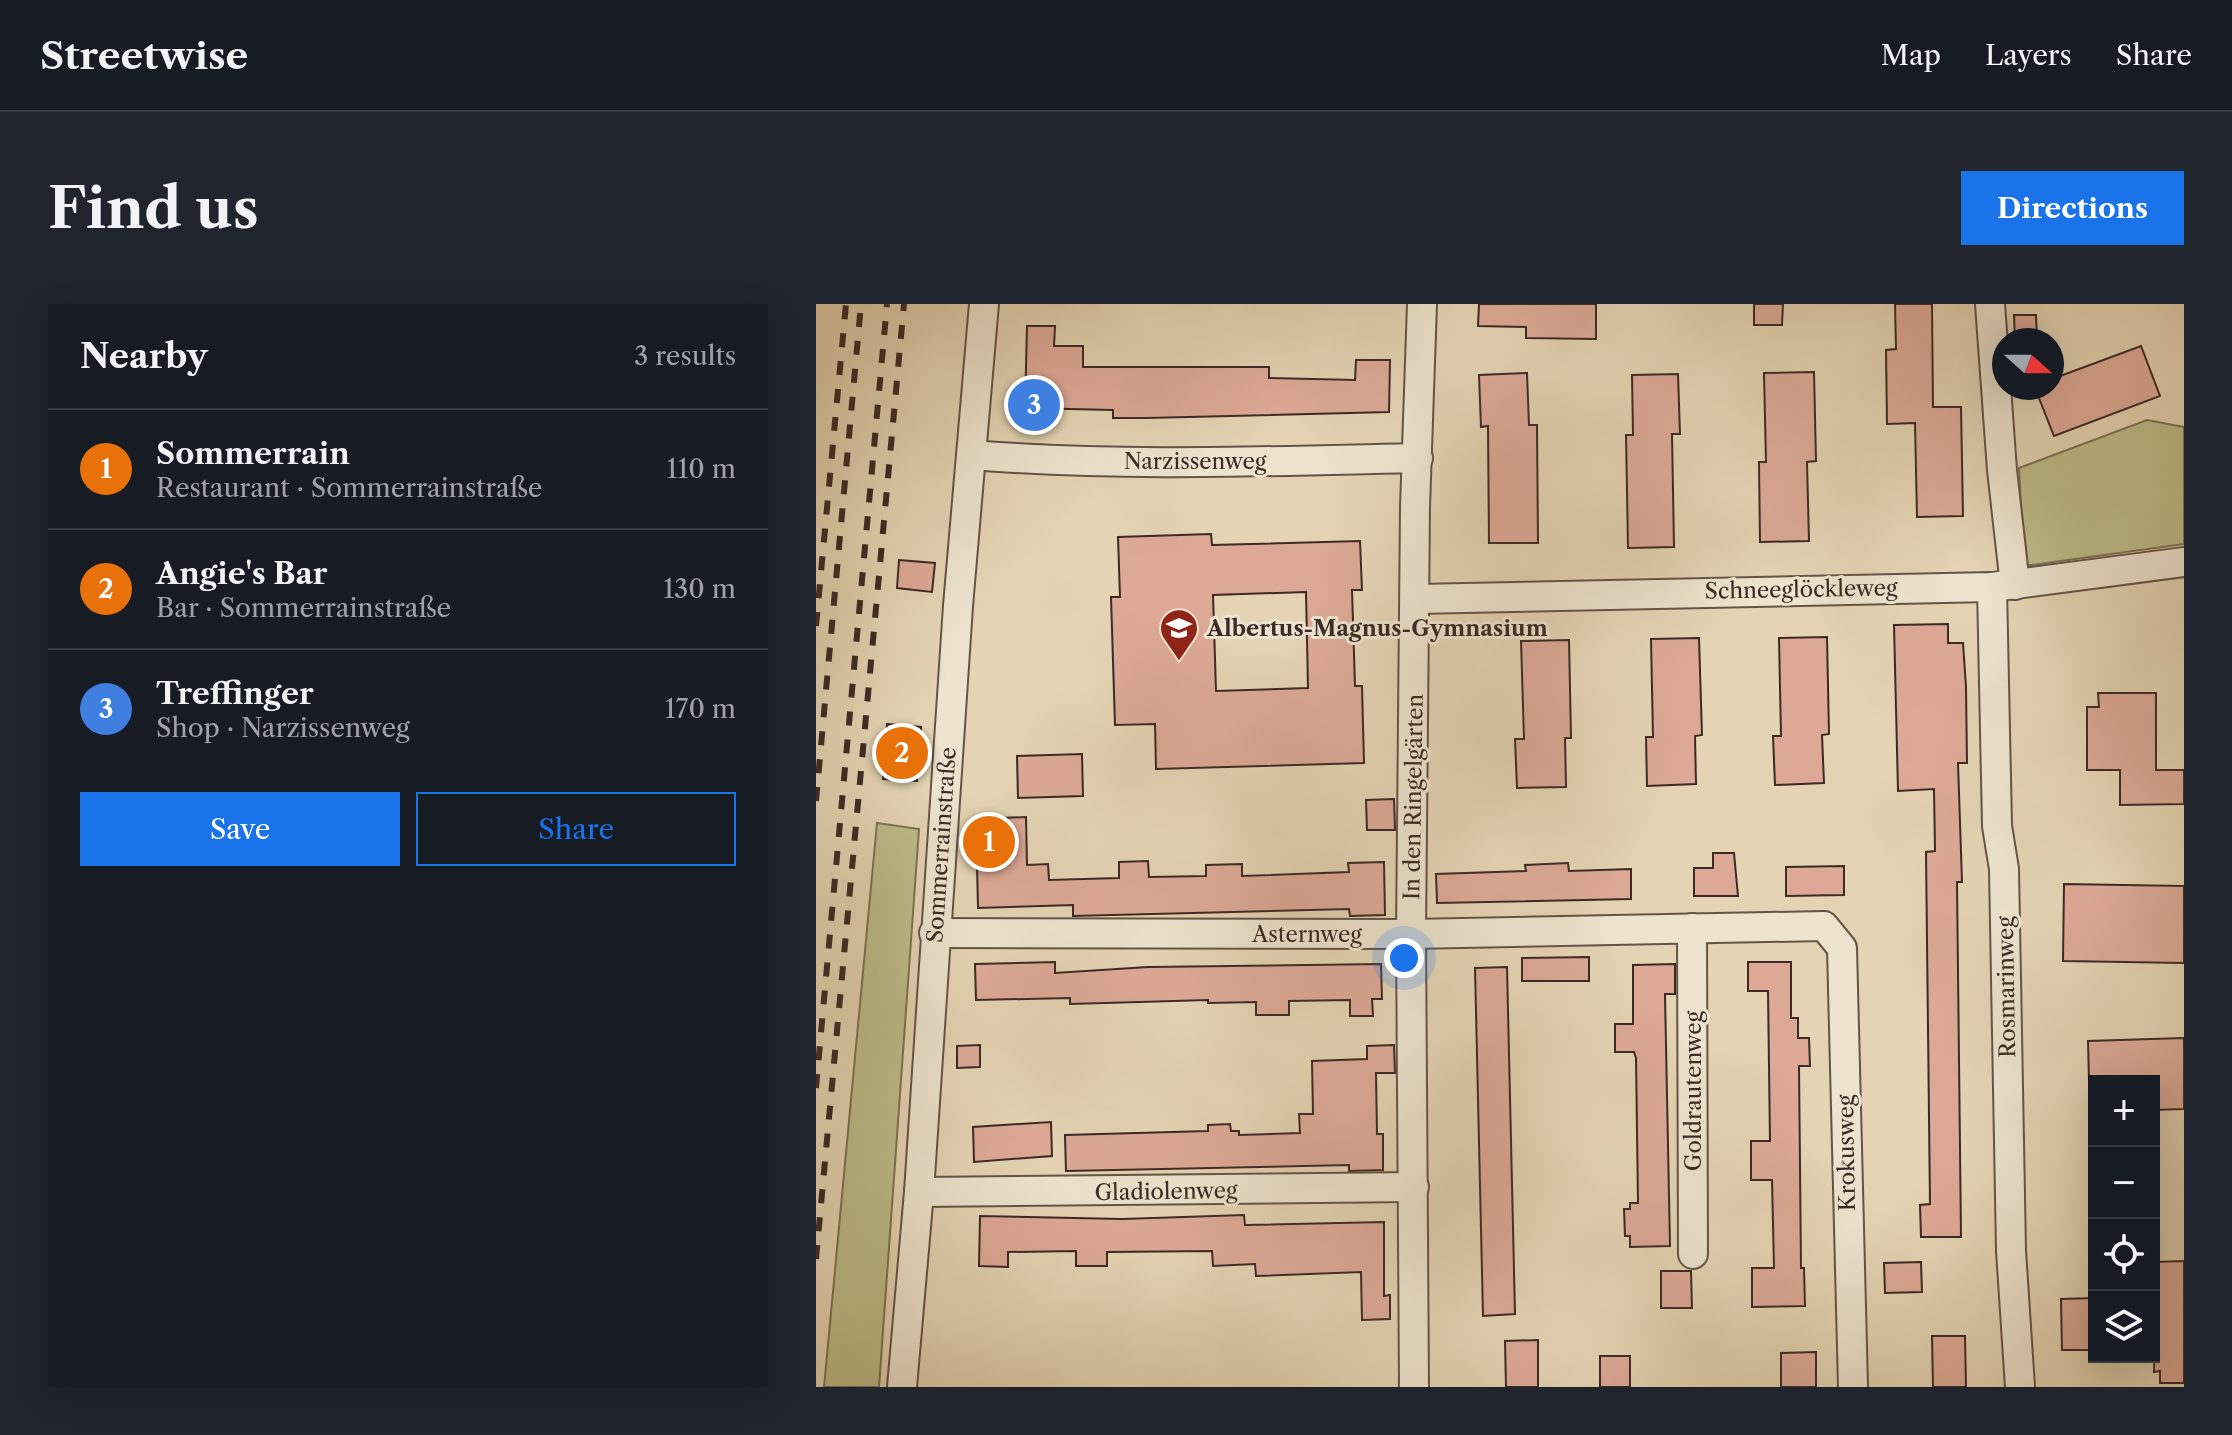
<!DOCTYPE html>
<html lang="en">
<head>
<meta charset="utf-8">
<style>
  body { margin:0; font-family:"Libre Caslon Text",serif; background:#20242c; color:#f1f3f6 }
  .controls { position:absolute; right:24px; bottom:24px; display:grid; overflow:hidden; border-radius:0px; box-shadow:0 8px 32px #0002 }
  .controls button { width:72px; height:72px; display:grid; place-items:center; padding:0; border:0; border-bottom:2px solid #363941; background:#171b24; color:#f1f3f6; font:40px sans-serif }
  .compass { position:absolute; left:1176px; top:24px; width:72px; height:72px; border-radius:50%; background:#171b24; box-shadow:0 8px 32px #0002; rotate:111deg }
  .you { position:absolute; left:588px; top:654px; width:28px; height:28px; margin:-20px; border:6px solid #fff; border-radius:50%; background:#1a73e8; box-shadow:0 0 0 12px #1a73e833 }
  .badge { display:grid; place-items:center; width:52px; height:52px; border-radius:50%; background:#1a73e8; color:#fff; font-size:26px; font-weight:700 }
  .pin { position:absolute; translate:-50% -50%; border:4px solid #fff; box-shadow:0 2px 8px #0006 }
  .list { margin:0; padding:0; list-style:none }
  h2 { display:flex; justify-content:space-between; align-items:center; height:104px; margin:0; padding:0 32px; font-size:34px }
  h2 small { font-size:26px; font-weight:400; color:#9ea1a6 }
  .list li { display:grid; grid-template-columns:52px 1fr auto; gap:24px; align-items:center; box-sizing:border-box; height:120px; padding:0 32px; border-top:2px solid #363941 }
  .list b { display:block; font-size:30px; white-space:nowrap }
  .list p { margin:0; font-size:26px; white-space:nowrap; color:#9ea1a6 }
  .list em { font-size:26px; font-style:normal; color:#9ea1a6 }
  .actions { display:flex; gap:16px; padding:24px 32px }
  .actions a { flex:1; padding:18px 0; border:2px solid #1a73e8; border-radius:0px; text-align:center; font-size:28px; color:#1a73e8 }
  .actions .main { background:#1a73e8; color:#fff }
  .icon { flex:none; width:44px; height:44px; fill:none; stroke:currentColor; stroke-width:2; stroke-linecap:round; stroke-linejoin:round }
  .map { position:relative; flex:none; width:1368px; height:1083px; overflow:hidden; border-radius:0px }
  header { display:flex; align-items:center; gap:48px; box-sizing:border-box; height:112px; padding:0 40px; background:#171b24; border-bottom:2px solid #363941 }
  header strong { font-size:38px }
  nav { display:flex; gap:44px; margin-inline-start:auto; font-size:28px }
  .intro { display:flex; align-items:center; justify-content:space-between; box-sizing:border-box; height:192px; padding:0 48px }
  h1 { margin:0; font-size:56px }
  .button { padding:20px 36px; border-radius:0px; background:#1a73e8; color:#fff; font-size:28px; font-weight:700 }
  main { display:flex; gap:48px; padding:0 48px }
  aside { flex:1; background:#171b24; border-radius:0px; box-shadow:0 8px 32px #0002 }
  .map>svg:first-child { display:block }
  .green { fill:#bcbb88; stroke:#7c7256; stroke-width:2 }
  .building { fill:#dda996; stroke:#3b2a25; stroke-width:2; fill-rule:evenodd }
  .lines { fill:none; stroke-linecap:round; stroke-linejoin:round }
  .street-casing { stroke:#655448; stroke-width:32 }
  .street { stroke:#ede3ce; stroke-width:28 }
  .rail { stroke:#3b2a25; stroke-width:6; stroke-dasharray:14 14; stroke-linecap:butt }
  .labels { text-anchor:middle; stroke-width:6; stroke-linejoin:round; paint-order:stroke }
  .street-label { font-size:22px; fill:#3b2a25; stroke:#ede3ce }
  .poi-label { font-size:22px; font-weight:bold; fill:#3b2a25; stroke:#ede3ce; text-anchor:start }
</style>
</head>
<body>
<header>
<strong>Streetwise</strong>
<nav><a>Map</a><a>Layers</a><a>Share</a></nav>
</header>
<div class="intro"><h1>Find us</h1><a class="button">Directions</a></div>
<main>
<aside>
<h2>Nearby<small>3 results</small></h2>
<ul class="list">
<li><span class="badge" style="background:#e8710a">1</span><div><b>Sommerrain</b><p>Restaurant · Sommerrainstraße</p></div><em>110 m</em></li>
<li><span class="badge" style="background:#e8710a">2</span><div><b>Angie's Bar</b><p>Bar · Sommerrainstraße</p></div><em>130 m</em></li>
<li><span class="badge" style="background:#3f7fe0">3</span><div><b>Treffinger</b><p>Shop · Narzissenweg</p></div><em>170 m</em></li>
</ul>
<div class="actions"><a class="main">Save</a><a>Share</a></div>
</aside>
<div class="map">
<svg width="1368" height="1083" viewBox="0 0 1368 1083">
  <rect width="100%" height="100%" fill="#e4d4b3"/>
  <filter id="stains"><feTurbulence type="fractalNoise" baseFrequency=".0025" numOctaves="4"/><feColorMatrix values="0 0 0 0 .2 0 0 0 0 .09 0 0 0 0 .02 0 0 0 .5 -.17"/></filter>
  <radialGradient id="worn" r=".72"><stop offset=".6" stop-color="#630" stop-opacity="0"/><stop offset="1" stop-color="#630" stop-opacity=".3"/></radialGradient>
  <g class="green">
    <path d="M1331 116 1368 123V240L1208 262 1203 164Z"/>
    <path d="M61 519 103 525 63 1083H8Z"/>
  </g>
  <g class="building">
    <path d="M663 0H780V35L710 34V23L662 22Z"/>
    <path d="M938 0H967L966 21H938Z"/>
    <path d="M1079 0H1116L1117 103H1145L1147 212 1101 213 1099 119 1071 120 1070 46 1080 45Z"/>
    <path d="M1198 11H1220L1221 36H1199Z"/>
    <path d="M211 22H239L238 42H267V63H453V74L539 76 540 56H574L573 108 330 114H297V106L209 104Z"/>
    <path d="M1325 42 1344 92 1238 132 1219 84H1236V75Z"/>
    <path d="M998 68 1000 157 991 158 993 237 944 238 943 158H950L948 69Z"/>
    <path d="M711 69 713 121H721L722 239H673L672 122 665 123 663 71Z"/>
    <path d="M862 70 864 130H856L858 243 812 244 810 131H817L816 71Z"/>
    <path d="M395 230 396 241 544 237 546 286H536L539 382H546L548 459 340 465 339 420 299 421 295 293H304L302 233ZM490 288 492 384 400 387 397 291Z"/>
    <path d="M83 256 119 259 116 288 81 284Z"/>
    <path d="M1132 320V339H1147L1150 383 1151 459H1142L1146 578H1141L1145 933H1105L1104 901 1114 900 1110 548 1119 547 1118 485 1082 487 1078 321Z"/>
    <path d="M1011 333 1013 430 1006 431 1008 479 959 481 957 432H965L963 334Z"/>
    <path d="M883 334 886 431 879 432 880 480 831 482 830 433H837L835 335Z"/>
    <path d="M753 336 755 434H749L750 483 701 484 699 435H708L705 337Z"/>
    <path d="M1282 389H1340V466H1368V500L1304 501V466H1271V403H1283Z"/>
    <path d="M71 420 105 423 101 477 67 475Z"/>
    <path d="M266 450 267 492 202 494 201 452Z"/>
    <path d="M578 495 579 526H551L550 496Z"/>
    <path d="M210 513 211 561 232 560 233 576 303 574V558L332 557 333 573 390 572V561L426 560V572L533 568 532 559 568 558 569 611 534 612 533 605 257 612V601L162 604 160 515Z"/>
    <path d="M897 549H918L922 592H878V564H897Z"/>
    <path d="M752 559 753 567 815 565V595L621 599 620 570 710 567 709 561Z"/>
    <path d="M1028 562V591L970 592V563Z"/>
    <path d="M1248 580 1368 582V659L1247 657Z"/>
    <path d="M773 653V677H706V654Z"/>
    <path d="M239 658V669L332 663 565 660 566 695H556L557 712H534V696L473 697V711H440V698L392 699V696L254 700V694L160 696 159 660Z"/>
    <path d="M932 658H975V714H982V734H993L994 762H983L985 964H988L989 1002 936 1003V964H958L956 876H935V837H954L952 687H932Z"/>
    <path d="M859 660V690H849L854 942 814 943V932H809L808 905H814V899H822L820 754 818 748H799V720H817V661Z"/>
    <path d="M691 663 699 1010 667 1012 659 664Z"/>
    <path d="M1368 734V805L1338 806V777H1273L1272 737Z"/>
    <path d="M164 741V763L141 764V742Z"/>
    <path d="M578 741 579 769H560L561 830H567V866L533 867V861L250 867 249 831 392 827V821L414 820 415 827H423V831L484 829 483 810H497L496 757 551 755V742Z"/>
    <path d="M235 818 236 852 158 858 157 823Z"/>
    <path d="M428 911 429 921 568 918V992L574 991V1015L546 1016 545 968 440 972 439 960 397 962 396 947 291 948V962H260V947L192 948V963L163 962 164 912 306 915Z"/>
    <path d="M1368 957V1079H1344V1067L1338 1068 1340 958Z"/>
    <path d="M1105 958 1106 988 1069 989 1068 959Z"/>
    <path d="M845 967H875L876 1004H845Z"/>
    <path d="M1278 994V1046H1246L1245 995Z"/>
    <path d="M1116 1032H1149L1150 1083H1117Z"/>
    <path d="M722 1036V1083H690L689 1037Z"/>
    <path d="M1000 1048V1083H965V1049Z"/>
    <rect x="784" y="1052" width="30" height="31"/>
  </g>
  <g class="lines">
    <defs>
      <g id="street">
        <path d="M1174 0 1186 166 1199 281"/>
        <path d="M156 151C305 163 454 157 602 154"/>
        <path d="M1176 283 1181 522 1188 565 1195 947 1204 1083"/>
        <path d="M600 295 1176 283 1368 258"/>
        <path d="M876 624 877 950"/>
        <path d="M118 629 595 630 1008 622 1026 644 1037 1083"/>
        <path d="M103 888 598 883"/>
        <path d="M86 1083 103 888 142 302 168 0"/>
        <path d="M598 1083 595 630 599 203 606 0"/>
      </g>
    </defs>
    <use href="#street" class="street-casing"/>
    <use href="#street" class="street"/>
    <g class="rail">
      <path d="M0 322 30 0"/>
      <path d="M0 497 45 0"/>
      <path d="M0 784 71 0"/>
      <path d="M0 955 88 0"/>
    </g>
  </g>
  <defs>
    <symbol id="school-pin" viewBox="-11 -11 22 30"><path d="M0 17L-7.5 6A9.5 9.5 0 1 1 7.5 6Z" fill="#8f2418" stroke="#ede3ce"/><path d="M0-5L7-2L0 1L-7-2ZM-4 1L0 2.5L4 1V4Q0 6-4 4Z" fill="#fff"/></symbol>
  </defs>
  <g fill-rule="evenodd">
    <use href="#school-pin" x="341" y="302" width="44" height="60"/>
  </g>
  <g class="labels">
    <g class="street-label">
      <text x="379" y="165">Narzissenweg</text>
      <text transform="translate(985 285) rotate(-1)" y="8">Schneeglöckleweg</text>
      <text transform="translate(597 493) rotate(-89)" y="8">In den Ringelgärten</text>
      <text transform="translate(125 541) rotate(-86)" y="8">Sommerrainstraße</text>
      <text x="491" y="638">Asternweg</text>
      <text transform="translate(1190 683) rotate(-91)" y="8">Rosmarinweg</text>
      <text transform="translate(877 787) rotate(-90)" y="8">Goldrautenweg</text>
      <text transform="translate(1030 849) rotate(-91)" y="8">Krokusweg</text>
      <text transform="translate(350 887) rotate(-1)" y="8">Gladiolenweg</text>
    </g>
    <g class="poi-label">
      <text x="391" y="332">Albertus-Magnus-Gymnasium</text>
    </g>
  </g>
  <rect width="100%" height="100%" filter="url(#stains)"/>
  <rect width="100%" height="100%" fill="url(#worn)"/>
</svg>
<div class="controls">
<button>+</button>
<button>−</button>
<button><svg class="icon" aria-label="locate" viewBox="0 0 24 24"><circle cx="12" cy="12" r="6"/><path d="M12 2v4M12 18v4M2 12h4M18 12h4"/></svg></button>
<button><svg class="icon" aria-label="layers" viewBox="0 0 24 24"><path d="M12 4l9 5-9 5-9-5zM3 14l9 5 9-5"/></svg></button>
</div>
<svg class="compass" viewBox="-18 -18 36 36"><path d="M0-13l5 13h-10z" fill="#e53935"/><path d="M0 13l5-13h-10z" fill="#9ea1a6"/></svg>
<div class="you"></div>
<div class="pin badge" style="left:173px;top:538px;background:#e8710a">1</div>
<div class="pin badge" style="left:86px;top:449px;background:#e8710a">2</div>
<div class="pin badge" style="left:218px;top:101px;background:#3f7fe0">3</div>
</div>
</main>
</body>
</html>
